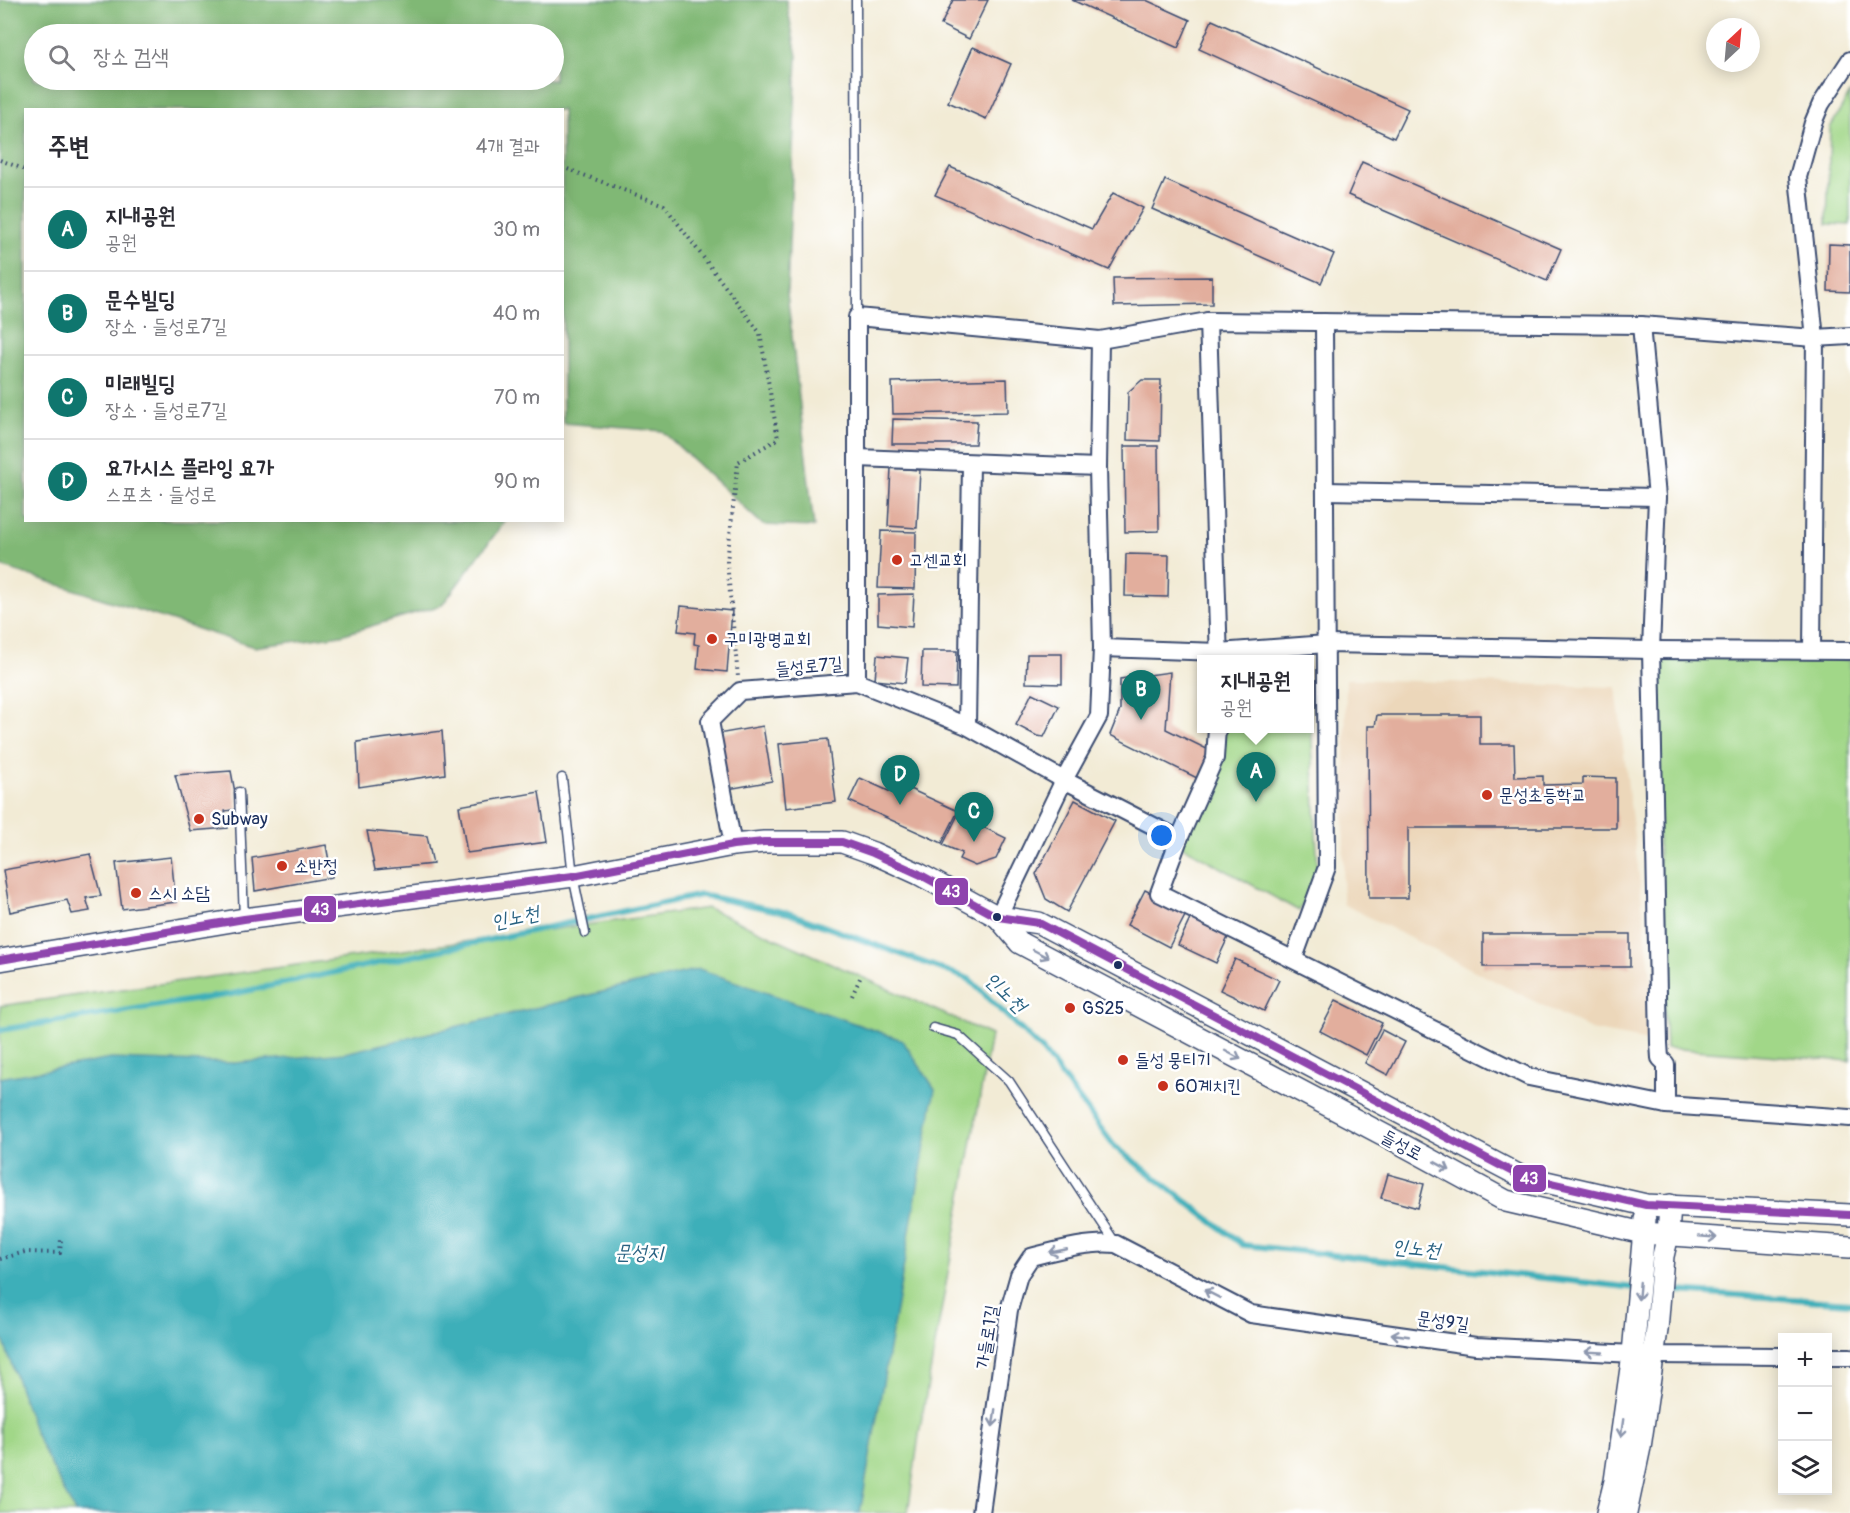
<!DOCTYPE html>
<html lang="ko">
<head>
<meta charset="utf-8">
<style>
  body { margin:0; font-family:Pangolin,"Poor Story",sans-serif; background:#f2f2f3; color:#2b2b33 }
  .controls { position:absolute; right:18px; bottom:18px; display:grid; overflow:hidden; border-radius:0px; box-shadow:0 3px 15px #0003 }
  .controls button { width:54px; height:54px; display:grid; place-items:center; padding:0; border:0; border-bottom:2px solid #e1e1e2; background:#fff; color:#2b2b33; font:30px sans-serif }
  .compass { position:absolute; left:1706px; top:18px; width:54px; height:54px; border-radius:50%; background:#fff; box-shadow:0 3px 15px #0003; rotate:26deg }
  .you { position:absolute; left:1162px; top:836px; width:21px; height:21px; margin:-15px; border:4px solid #fff; border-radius:50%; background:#1a73e8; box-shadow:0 0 0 9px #1a73e833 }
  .badge { display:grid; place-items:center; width:39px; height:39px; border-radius:50%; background:#0f766e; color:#fff; font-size:20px; font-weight:700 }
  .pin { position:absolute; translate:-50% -50px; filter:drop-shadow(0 2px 3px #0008) }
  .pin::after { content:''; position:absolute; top:32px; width:21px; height:18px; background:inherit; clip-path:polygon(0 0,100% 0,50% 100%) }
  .popup { position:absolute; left:1197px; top:655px; width:117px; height:78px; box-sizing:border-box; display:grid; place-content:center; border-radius:0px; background:#fff; filter:drop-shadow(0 2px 4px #0005); font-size:20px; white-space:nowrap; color:#7c7c81 }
  .popup b { font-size:22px; color:#2b2b33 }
  .popup::after { content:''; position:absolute; left:50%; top:100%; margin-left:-12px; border:12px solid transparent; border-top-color:#fff }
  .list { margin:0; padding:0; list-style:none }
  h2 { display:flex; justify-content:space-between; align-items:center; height:78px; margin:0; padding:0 24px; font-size:26px }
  h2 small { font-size:20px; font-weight:400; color:#7c7c81 }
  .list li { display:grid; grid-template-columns:39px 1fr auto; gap:18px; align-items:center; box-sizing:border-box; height:84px; padding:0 24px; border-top:2px solid #e1e1e2 }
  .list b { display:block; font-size:22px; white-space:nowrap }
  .list p { margin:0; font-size:20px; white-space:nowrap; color:#7c7c81 }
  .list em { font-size:20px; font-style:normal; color:#7c7c81 }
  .icon { flex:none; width:33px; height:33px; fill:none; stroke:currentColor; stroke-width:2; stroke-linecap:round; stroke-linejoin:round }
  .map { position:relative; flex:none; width:1850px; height:1513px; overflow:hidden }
  .search { position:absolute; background:#fff; box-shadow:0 3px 15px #0003; left:24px; top:24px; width:540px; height:66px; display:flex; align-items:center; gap:15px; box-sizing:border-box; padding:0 21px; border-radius:33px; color:#7c7c81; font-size:22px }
  .panel { position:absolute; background:#fff; box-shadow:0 3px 15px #0003; left:24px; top:108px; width:540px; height:414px; border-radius:0px }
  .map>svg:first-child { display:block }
  .built { fill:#ecd7ba }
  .green { fill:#a1d788; stroke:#5e8373; stroke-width:1.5 }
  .forest { fill:#80b874; stroke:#4e7469; stroke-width:1.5; fill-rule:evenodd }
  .water { fill:#3eafb9; stroke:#2c6f8c; stroke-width:1.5 }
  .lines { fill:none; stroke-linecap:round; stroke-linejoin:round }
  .stream { stroke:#3eafb9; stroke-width:6 }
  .building { fill:#e2ae9d }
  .service-casing { stroke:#3b4b70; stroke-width:11 }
  .minor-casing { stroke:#3b4b70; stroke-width:20 }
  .tertiary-casing { stroke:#3b4b70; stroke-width:24 }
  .path { stroke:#3b4b70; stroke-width:4; stroke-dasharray:1.5 4.5; stroke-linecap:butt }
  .service { stroke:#fff; stroke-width:8 }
  .minor { stroke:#fff; stroke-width:16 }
  .tertiary { stroke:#fff; stroke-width:21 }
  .bus-1-casing { stroke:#fff; stroke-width:12 }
  .bus-1 { stroke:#8e44ad; stroke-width:8 }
  .oneway { stroke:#8d97ae }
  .poi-dot { fill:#c8321e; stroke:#fff; stroke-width:2 }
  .bus-dot { fill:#1b2f5e; stroke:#fff; stroke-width:2 }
  .labels { text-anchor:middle; stroke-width:5; stroke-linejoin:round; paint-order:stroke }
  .poi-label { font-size:18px; fill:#1b2f5e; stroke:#fff; text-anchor:start }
  .street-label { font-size:18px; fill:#1b2f5e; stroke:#fff }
  .water-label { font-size:20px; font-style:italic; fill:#296282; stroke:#fff }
  .line-badge { stroke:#fff; stroke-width:2 }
  .badge-label { font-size:16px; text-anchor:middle; font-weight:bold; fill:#fff }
</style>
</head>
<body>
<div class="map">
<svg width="1850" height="1513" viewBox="0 0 1850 1513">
  <rect width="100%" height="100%" fill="#fff"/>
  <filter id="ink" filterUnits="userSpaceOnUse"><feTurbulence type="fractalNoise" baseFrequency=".0167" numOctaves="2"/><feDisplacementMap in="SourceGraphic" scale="12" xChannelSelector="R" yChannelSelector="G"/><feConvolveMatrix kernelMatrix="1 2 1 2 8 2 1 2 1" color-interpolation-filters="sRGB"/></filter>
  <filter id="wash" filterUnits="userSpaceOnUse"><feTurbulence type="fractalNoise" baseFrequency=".008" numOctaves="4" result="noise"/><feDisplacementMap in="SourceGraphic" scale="24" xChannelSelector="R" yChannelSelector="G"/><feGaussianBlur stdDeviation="1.35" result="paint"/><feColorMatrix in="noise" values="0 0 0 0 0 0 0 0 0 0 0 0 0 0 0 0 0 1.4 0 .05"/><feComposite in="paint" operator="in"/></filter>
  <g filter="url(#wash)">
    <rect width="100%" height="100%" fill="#f2ebd5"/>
    <path class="built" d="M1346 679 1616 687 1659 1043 1591 1030 1343 904Z"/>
    <g class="green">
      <path d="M1850 93V225L1827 224 1830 128Z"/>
      <path d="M1651 650 1850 660V1061L1666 1048Z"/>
      <path d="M1310 698 1318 876 1299 911 1180 845 1218 729 1310 728Z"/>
      <path d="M708 908 991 1035 920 1428 908 1513H0V1006Z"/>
    </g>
    <path class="forest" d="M0 0H786L797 56 787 293 814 527 763 525 662 431 563 423 562 110H26V520L505 521 442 605 341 635 254 647 0 566ZM34 34H554V80H34Z"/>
    <path class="water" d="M699 969 902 1040 935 1089 860 1513H75L35 1433 0 1331V1078L111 1059 235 1063 345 1053Z"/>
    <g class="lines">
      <g class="stream">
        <path d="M0 1030 232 994 701 895 788 913 969 979 1043 1051 1114 1146 1243 1245 1636 1288"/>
        <path d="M1664 1290 1850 1303"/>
      </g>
    </g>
    <g id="blocks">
      <g class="building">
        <path d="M953 0H988L969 39 941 25Z"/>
        <path d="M1072 0H1146L1190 20 1178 48Z"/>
        <path d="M1212 20 1408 109 1394 138 1199 49Z"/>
        <path d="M973 47 1011 64 986 119 948 102Z"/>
        <path d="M1362 162 1561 249 1547 281 1348 195Z"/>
        <path d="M950 167 1092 229 1113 193 1143 208 1109 270 935 195Z"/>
        <path d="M1165 180 1334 254 1321 283 1152 209Z"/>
        <path d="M1829 244 1850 245V292L1828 291Z"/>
        <path d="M1212 277V304L1114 306 1113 278Z"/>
        <path d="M1007 379 1008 412 893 414 892 382Z"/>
        <path d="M1142 380H1161L1160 441 1127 440 1128 392Z"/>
        <path d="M893 419 977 421 975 444H892Z"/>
        <path d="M1124 446H1158L1159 531 1125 532Z"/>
        <path d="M891 468 920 470 917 528 888 526Z"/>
        <path d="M881 531 916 532 915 589 878 588Z"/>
        <path d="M1126 554 1169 555 1168 597 1125 596Z"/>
        <path d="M914 594 912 627 878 624V595Z"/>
        <path d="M681 606 732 611 727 672 697 669 699 645 694 644 695 633 678 631Z"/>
        <path d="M922 651H957L956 688 921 687Z"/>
        <path d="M1027 654H1062V684L1026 683Z"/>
        <path d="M877 655 908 658 905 683 875 680Z"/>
        <path d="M1170 672 1166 729 1213 752 1199 779 1110 735 1120 710V679Z"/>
        <path d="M1032 693 1059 706 1044 737 1037 736 1016 725Z"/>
        <path d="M1377 715H1480V744H1514L1515 777 1543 776V785L1583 784V777L1616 778V828H1408V898H1369L1368 726H1375Z"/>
        <path d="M763 726 772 781 723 790 712 735Z"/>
        <path d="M442 731 445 774 359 787 357 742Z"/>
        <path d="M828 739 836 802 786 808 779 744Z"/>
        <path d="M231 771 238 809 225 811 228 828 190 831 175 775Z"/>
        <path d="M860 778 893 793 901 785 958 811 942 843 849 801Z"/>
        <path d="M539 792 547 842 467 853 459 806Z"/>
        <path d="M1075 800 1115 821 1067 912 1046 899 1036 874Z"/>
        <path d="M958 815 1006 838 996 859 975 866 959 859 962 853 943 845Z"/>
        <path d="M367 831 427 836 433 864 375 870Z"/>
        <path d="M326 845 332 877 255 891 252 858Z"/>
        <path d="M90 854 101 896 86 898 90 911 72 914 67 900 10 912 3 870Z"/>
        <path d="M171 857 176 902 122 909 116 863Z"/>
        <path d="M1145 890 1187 912 1169 947 1127 925Z"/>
        <path d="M1192 915 1230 933 1216 963 1178 945Z"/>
        <rect x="1483" y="934" width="147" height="33"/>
        <path d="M1235 959 1279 980 1264 1011 1220 990Z"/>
        <path d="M1336 1000 1382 1023 1366 1055 1320 1031Z"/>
        <path d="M1382 1030 1405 1042 1388 1075 1365 1063Z"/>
        <path d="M1388 1174 1424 1184 1418 1208 1381 1198Z"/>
      </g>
    </g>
  </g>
  <g filter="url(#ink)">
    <use href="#blocks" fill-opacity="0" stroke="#3b4b70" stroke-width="1.5"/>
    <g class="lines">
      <defs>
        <g id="service">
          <path d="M856 0 857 317"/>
          <path d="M562 778 573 876 585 933"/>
          <path d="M239 792 244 918"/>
          <path d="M933 1028 958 1035 1009 1081 1116 1244"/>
        </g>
        <g id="minor">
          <path d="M1208 321 1219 660"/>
          <path d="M1641 325 1657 497 1651 650 1659 1043 1660 1058 1666 1064V1105L1850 1118"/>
          <path d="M857 458 1098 467"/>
          <path d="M1325 491 1657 497"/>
          <path d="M1102 648 1219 652 1326 644 1651 650 1850 651"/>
          <path d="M1812 650 1815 338 1798 177 1813 123 1821 104 1850 60"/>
          <path d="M857 682V317L1100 340 1208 321 1641 325 1815 338 1850 336"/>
          <path d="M967 726 971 463"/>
          <path d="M1217 728 1215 758 1179 839 1159 893 1529 1077 1666 1105"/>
          <path d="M733 845 710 721 740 691 857 682 967 726 1064 780 1179 839"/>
          <path d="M998 917 1064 780 1099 716 1102 648 1098 467 1100 340"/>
          <path d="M1294 958 1327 867 1324 322"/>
          <path d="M1828 1357H1850"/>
          <path d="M981 1513 1009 1310 1019 1275 1031 1257C1058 1250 1089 1241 1116 1244L1251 1314 1476 1346 1653 1355 1782 1356"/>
        </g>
        <g id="tertiary">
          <path d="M998 917 1020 943 1403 1145 1506 1201 1643 1233 1850 1247"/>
          <path d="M0 960 244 919 573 876 733 845 764 842H842L873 853 919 874 998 917 1039 923 1520 1176 1646 1205 1850 1215"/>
          <path d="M1607 1513 1615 1481 1633 1354 1645 1219"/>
          <path d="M1626 1513 1640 1447 1657 1330 1663 1256 1668 1235 1670 1205"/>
        </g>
      </defs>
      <use href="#service" class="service-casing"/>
      <use href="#minor" class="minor-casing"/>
      <use href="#tertiary" class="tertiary-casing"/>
      <g class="path">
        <path d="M0 160 26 170"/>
        <path d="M562 167 664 205 760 333 778 439 738 462 727 562 738 677"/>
        <path d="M852 996 861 976"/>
        <path d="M0 1259 25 1252 60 1253 61 1239"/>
      </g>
      <use href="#service" class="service"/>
      <use href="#minor" class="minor"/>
      <use href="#tertiary" class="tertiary"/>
      <defs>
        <path id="bus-1" d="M0 960 244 919 573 876 733 845 764 842H842L873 853 919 874 998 917 1039 923 1520 1176 1646 1205 1850 1215"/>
      </defs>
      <use href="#bus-1" class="bus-1-casing"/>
      <use href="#bus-1" class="bus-1"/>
    </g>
    <defs><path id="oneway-shaft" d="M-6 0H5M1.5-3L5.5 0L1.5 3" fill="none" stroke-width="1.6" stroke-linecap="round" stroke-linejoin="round" transform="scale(1.5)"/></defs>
    <g class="oneway">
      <use href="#oneway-shaft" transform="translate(1041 954) rotate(28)"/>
      <use href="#oneway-shaft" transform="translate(1233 1055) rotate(28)"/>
      <use href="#oneway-shaft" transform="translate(1442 1166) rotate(29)"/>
      <use href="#oneway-shaft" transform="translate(1708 1237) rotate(4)"/>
      <use href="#oneway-shaft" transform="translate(1058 1251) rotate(169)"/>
      <use href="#oneway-shaft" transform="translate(1639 1291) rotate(95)"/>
      <use href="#oneway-shaft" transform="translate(1212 1294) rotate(-153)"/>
      <use href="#oneway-shaft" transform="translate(1400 1335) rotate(-172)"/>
      <use href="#oneway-shaft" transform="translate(1594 1352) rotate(-177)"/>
      <use href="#oneway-shaft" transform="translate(994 1418) rotate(98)"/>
      <use href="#oneway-shaft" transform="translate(1622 1428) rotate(98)"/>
    </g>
  </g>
  <g class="poi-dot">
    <circle cx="897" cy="560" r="6"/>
    <circle cx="712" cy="639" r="6"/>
    <circle cx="1487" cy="795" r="6"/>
    <circle cx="199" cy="819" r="6"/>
    <circle cx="282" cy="866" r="6"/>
    <circle cx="136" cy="893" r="6"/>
    <circle cx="1070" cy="1008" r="6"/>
    <circle cx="1123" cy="1060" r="6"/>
    <circle cx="1163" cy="1086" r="6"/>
  </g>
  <g class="bus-dot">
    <circle cx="997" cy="917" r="5"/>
    <circle cx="1118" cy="965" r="5"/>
  </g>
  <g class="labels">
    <g class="poi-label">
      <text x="909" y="566">고센교회</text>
      <text x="724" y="645">구미광명교회</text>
      <text x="1499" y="801">문성초등학교</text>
      <text x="211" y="825">Subway</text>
      <text x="294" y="872">소반정</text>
      <text x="148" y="899">스시 소담</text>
      <text x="1082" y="1014">GS25</text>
      <text x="1135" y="1066">들성 뭉티기</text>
      <text x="1175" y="1092">60계치킨</text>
    </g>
    <g class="street-label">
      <text transform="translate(809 666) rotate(-5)" y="6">들성로7길</text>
      <text transform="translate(1402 1145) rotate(28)" y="6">들성로</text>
      <text transform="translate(1443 1321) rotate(8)" y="6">문성9길</text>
      <text transform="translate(987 1337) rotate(-81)" y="6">가들로1길</text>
    </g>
    <g class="water-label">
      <text transform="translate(515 917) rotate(-12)" y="7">인노천</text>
      <text transform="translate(1006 992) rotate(44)" y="7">인노천</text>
      <text transform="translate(1416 1248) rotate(6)" y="7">인노천</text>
      <text x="639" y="1259">문성지</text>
    </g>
  </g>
  <g class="line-badge">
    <rect x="934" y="877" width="35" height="29" rx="6" fill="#8e44ad"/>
    <rect x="303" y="895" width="34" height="28" rx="6" fill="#8e44ad"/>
    <rect x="1512" y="1164" width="35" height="29" rx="6" fill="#8e44ad"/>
  </g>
  <g class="badge-label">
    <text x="951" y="897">43</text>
    <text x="320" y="915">43</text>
    <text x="1529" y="1184">43</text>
  </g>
</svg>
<div class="controls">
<button>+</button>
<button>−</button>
<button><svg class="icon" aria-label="layers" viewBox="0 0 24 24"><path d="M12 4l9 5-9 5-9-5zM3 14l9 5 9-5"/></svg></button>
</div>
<svg class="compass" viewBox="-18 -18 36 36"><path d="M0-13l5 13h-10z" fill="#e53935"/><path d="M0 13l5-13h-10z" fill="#7c7c81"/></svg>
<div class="you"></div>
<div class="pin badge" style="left:1256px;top:802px">A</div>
<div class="popup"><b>지내공원</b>공원</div>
<div class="pin badge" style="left:1141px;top:720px">B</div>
<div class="pin badge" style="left:974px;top:842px">C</div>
<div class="pin badge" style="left:900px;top:805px">D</div>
<div class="search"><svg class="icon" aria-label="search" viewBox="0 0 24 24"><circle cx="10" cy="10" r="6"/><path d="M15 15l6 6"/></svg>장소 검색</div>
<section class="panel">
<h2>주변<small>4개 결과</small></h2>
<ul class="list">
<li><span class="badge">A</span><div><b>지내공원</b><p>공원</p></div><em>30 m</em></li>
<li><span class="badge">B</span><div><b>문수빌딩</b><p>장소 · 들성로7길</p></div><em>40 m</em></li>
<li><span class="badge">C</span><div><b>미래빌딩</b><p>장소 · 들성로7길</p></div><em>70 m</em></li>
<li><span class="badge">D</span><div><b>요가시스 플라잉 요가</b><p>스포츠 · 들성로</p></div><em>90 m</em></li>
</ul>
</section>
</div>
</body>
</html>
